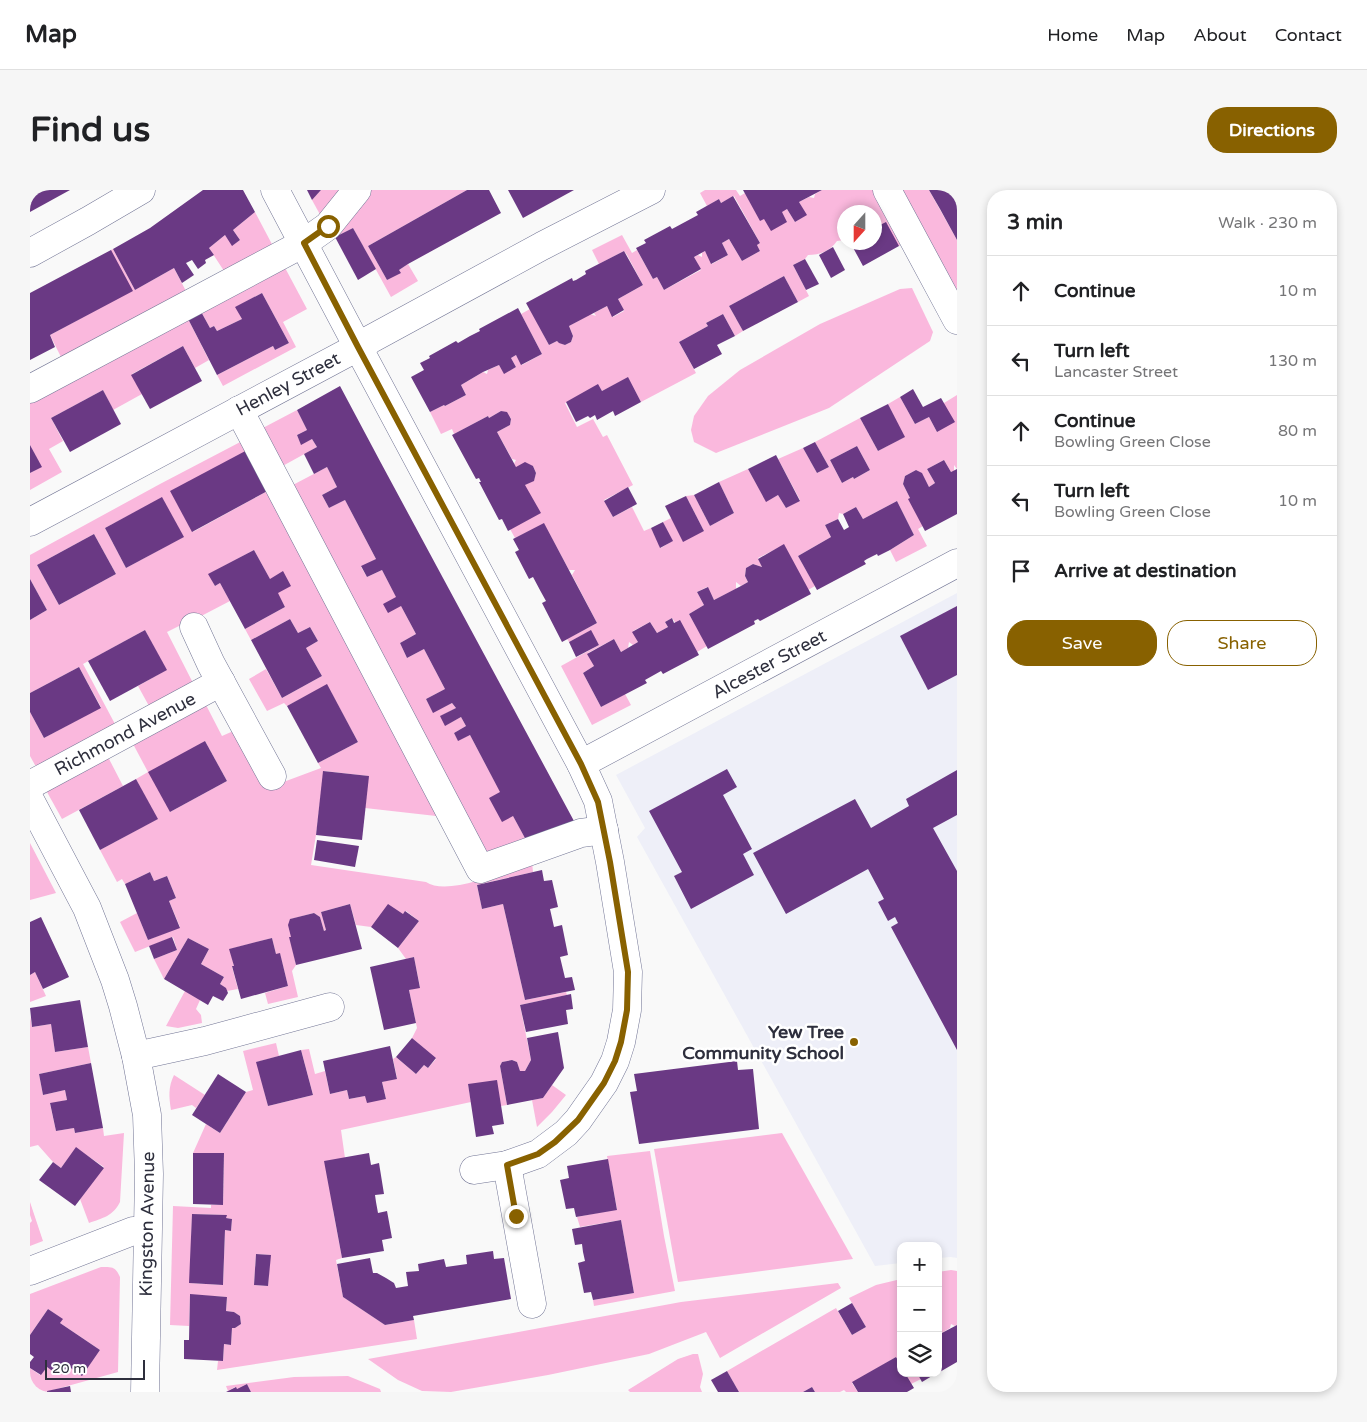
<!DOCTYPE html>
<html lang="en">
<head>
<meta charset="utf-8">
<style>
  body { margin:0; font-family:"Varela Round",sans-serif; background:#f6f6f6; color:#202124 }
  .controls { position:absolute; right:15px; bottom:15px; display:grid; overflow:hidden; border-radius:10px; box-shadow:0 2px 8px #0003 }
  .controls button { width:45px; height:45px; display:grid; place-items:center; padding:0; border:0; border-bottom:1px solid #e0e0e0; background:#fff; color:#202124; font:25px sans-serif }
  .compass { position:absolute; left:807px; top:15px; width:45px; height:45px; border-radius:50%; background:#fff; box-shadow:0 2px 8px #0003; rotate:201deg }
  .scale { position:absolute; left:15px; bottom:12px; width:100px; box-sizing:border-box; padding-left:5px; border:2px solid #2e2f3d; border-top:0; font-size:14px; line-height:18px; white-space:nowrap; color:#2e2f3d; -webkit-text-stroke:4px #fff; paint-order:stroke }
  .stop { position:absolute; width:15px; height:15px; margin:-11px; border:4px solid #886100; border-radius:50%; background:#fff }
  .stop.end { background:#886100; border-color:#fff; box-shadow:0 1px 5px #0008 }
  .list { margin:0; padding:0; list-style:none }
  h2 { display:flex; justify-content:space-between; align-items:center; height:65px; margin:0; padding:0 20px; font-size:21px }
  h2 small { font-size:16px; font-weight:400; color:#757577 }
  .list li { display:grid; grid-template-columns:32px 1fr auto; gap:15px; align-items:center; box-sizing:border-box; height:70px; padding:0 20px; border-top:1px solid #e0e0e0 }
  .list b { display:block; font-size:19px; white-space:nowrap }
  .list p { margin:0; font-size:16px; white-space:nowrap; color:#757577 }
  .list em { font-size:16px; font-style:normal; color:#757577 }
  .actions { display:flex; gap:10px; padding:15px 20px }
  .actions a { flex:1; padding:11px 0; border:1px solid #886100; border-radius:20px; text-align:center; font-size:18px; color:#886100 }
  .actions .main { background:#886100; color:#fff }
  .icon { flex:none; width:28px; height:28px; fill:none; stroke:currentColor; stroke-width:2; stroke-linecap:round; stroke-linejoin:round }
  .map { position:relative; flex:none; width:927px; height:1202px; overflow:hidden; border-radius:20px }
  header { display:flex; align-items:center; gap:30px; box-sizing:border-box; height:70px; padding:0 25px; background:#fff; border-bottom:1px solid #e0e0e0 }
  header strong { font-size:24px }
  nav { display:flex; gap:28px; margin-inline-start:auto; font-size:18px }
  .intro { display:flex; align-items:center; justify-content:space-between; box-sizing:border-box; height:120px; padding:0 30px }
  h1 { margin:0; font-size:35px }
  .button { padding:12px 22px; border-radius:20px; background:#886100; color:#fff; font-size:18px; font-weight:700 }
  main { display:flex; gap:30px; padding:0 30px }
  aside { flex:1; background:#fff; border-radius:20px; box-shadow:0 2px 8px #0003 }
  .map>svg:first-child { display:block }
  .built { fill:#eeeff8 }
  .green { fill:#fab8dd; fill-rule:evenodd }
  .building { fill:#6a3984 }
  .lines { fill:none; stroke-linecap:round; stroke-linejoin:round }
  .minor-casing { stroke:#727595; stroke-width:29 }
  .major-casing { stroke:#727595; stroke-width:29 }
  .minor { stroke:#fff; stroke-width:28 }
  .major { stroke:#fff; stroke-width:28 }
  .route { stroke:#886100; stroke-width:6 }
  .poi-dot { fill:#886100; stroke:#fff; stroke-width:2 }
  .labels { text-anchor:middle; stroke-width:5; stroke-linejoin:round; paint-order:stroke }
  .street-label { font-size:18px; fill:#2e2f3d; stroke:#fff }
  .poi-label { font-size:18px; font-weight:bold; fill:#2e2f3d; stroke:#fff; text-anchor:end }
</style>
</head>
<body>
<header>
<strong>Map</strong>
<nav><a>Home</a><a>Map</a><a>About</a><a>Contact</a></nav>
</header>
<div class="intro"><h1>Find us</h1><a class="button">Directions</a></div>
<main>
<div class="map">
<svg width="927" height="1202" viewBox="0 0 927 1202">
  <rect width="100%" height="100%" fill="#f9f9f9"/>
  <path class="built" d="M927 403V1068L921 1067 908 1068V1056H871V1073L845 1076 607 647 615 638 586 585Z"/>
  <g class="green">
    <path d="M291 0H317L293 30 282 10Z"/>
    <path d="M338 0H437L338 56 357 90 369 80 378 74 388 91 361 107 323 38 305 47Z"/>
    <path d="M675 0H706L710 6 715 3 730 30 757 19 765 32 776 25 769 12 779 7 784 8 785 4 792 0H846L875 52 869 56 845 38 844 22H814V50L807 51C800 61 790 65 778 65L775 69 763 75 779 106 768 112 754 86 699 116 713 141 705 146 693 124 676 133 678 136 649 152 666 183 611 212 598 188 572 201 568 195 535 213 547 237 563 229 573 247 577 245 603 295 574 310 583 327 602 317 614 341 621 338 631 358 642 351 633 332 641 328 674 341 656 306 664 305 680 336 704 323 689 292 718 279 736 311 748 305 756 318 770 310 748 269 773 258 787 283 799 277 785 252 830 228 848 261 874 247 858 214 870 207 885 234 899 227 907 242 914 213 927 205V279L924 275V281L921 282 914 270 897 279 905 293 899 297 892 284 886 280 875 286 873 294 880 308 879 309 893 336 888 339 897 356 866 372 860 360 884 345 867 311 833 329 826 317 813 324 809 323 808 329 795 335 801 347 768 366 785 396 778 400 754 355 728 368 732 377 723 374 716 378 715 386 718 392 711 396 706 392V399L684 410 677 397 667 402 674 415 659 424 677 456 667 462 642 428 635 432 638 437 627 443 620 432 603 441 608 452 603 455 599 452 598 458 591 462 584 449 558 463 564 476 553 483 571 517 595 504 601 515 562 535 531 476 569 455 560 441 539 452 537 449 567 433 542 385 545 380H539L514 334 485 348 480 339 495 295 504 290 506 283 503 276 486 277 484 274 486 270 482 269 467 242 480 235 481 228 471 221 459 228 458 226 424 244 422 239 411 244 400 222 414 215 415 216 436 205 431 195 453 182 457 184 458 180 469 175 474 183 486 177 481 168 486 165 492 175 512 164 491 124 500 119 519 155 527 151 535 155 541 152 543 146 539 136 560 124 566 126 564 123 577 116 583 127 594 121 588 109 613 95 597 65 594 61 569 74 562 60 592 45 602 63 607 60 623 89 627 87 634 100 671 80 664 67 668 65 672 67V63L675 61 682 74 698 65 692 53 699 49 712 71 730 61 727 55 730 53 704 6 691 13 689 9 677 16 670 3ZM827 256 840 280 824 289 823 287 812 293 800 270Z"/>
    <path d="M866 0H899L927 50V109Z"/>
    <path d="M225 22 244 58 196 84 179 58 195 45 203 55 210 50 203 40Z"/>
    <path d="M83 59 105 100 144 78 158 105 33 171 20 145 81 112V60Z"/>
    <path d="M253 74 277 119 253 132 266 157 193 196 187 185 243 156 245 160 259 153 232 103 206 117 212 129 187 141 184 136 180 138 169 118Z"/>
    <path d="M882 98 903 142 900 151 799 218 686 263 664 252 661 240 664 226 678 206 710 180 790 134 870 99Z"/>
    <path d="M156 125 179 170 165 178 153 156 102 184 112 204 83 220 73 200 21 228 33 251 19 259 32 282 0 300V283L11 277 0 255V208Z"/>
    <path d="M267 220 277 240 267 245 271 254 282 249 287 257 249 278 229 240Z"/>
    <path d="M216 249 221 258 163 342 243 298 415 627 335 618 338 586 294 581 286 645 281 675 396 692C418 707 478 680 502 672L503 682 447 695 452 719 473 714 495 810 536 802 537 805 490 815 501 870 495 881H490L487 872 482 870 472 872 470 876 477 915 471 916 438 894 441 912 311 940 315 968 303 1020 312 1068 306 1070 313 1107 355 1135 384 1130 387 1149 187 1180 188 1171H193L194 1154 201 1155 202 1138H205L211 1134 210 1126 204 1122 196 1121 197 1107 160 1105 159 1136 140 1135 143 1016 181 1018V1015H193L194 963H163L176 934 190 943 216 902 223 900 213 861 246 853 249 866 227 872 238 916 283 905 271 860 279 859 285 884 295 881 300 904 317 900 319 909 335 906 356 909 352 892 367 888 363 869 366 867 386 884 394 875 398 878 406 869 382 848 387 838 379 800 390 797 384 767 376 769 368 758 389 731 376 721 373 724 341 737 326 735 320 714 291 722 296 740 294 741 290 727 284 723 261 729V747H260L266 775 262 781 268 807 238 814 235 803 258 796 250 764H246L242 748 200 759 204 776 202 777 208 799 197 801 190 794 194 787 171 774 179 759 158 748 134 789 124 769 147 760 143 747 105 762 90 732 107 723 118 750 150 737 139 711 146 708 137 686 124 691 120 682 95 694 92 689 87 692 70 660 127 629 106 589 118 582 102 552 176 515 192 546 208 539 240 597 291 578 288 573 328 552 297 495 257 516 254 513 237 521 219 489 236 479 252 508 292 486 276 458 288 451 280 437 268 443 260 429 221 450 215 439 255 417 224 360 179 384 185 396 190 393 200 411 154 435 153 434 137 442 163 493 119 516 108 496 136 480 115 440 53 474 85 534 8 576 5 575 0 566V522L14 548 71 517 49 477 0 503V430L17 420 0 389V365L130 294ZM132 308 153 347 96 378 75 338ZM64 344 86 384 29 415 7 375ZM175 551 197 591 140 622ZM162 1024 196 1025V1028L202 1029 201 1041 195 1040 193 1095 160 1093ZM226 1064 240 1065 238 1096 224 1095Z"/>
    <path d="M297 277 307 297 292 305 299 318 315 310 346 369 331 377 337 387 352 380 386 444 370 453 377 468 394 459 415 499 396 509 403 522 422 513 426 518 411 526 416 535 431 527 436 536 424 543 428 550 440 545 496 650 455 666 259 297Z"/>
    <path d="M78 567 93 596 32 629 17 602 18 599Z"/>
    <path d="M0 653 26 703 0 710Z"/>
    <path d="M5 782 16 806 0 812V785Z"/>
    <path d="M155 801 170 810 166 819 171 825 172 833 148 838 136 836Z"/>
    <path d="M0 826 2 837 21 834 25 862 58 857 61 873 9 884 13 905 35 900 37 910 20 914 26 941 44 938 45 943 73 938 74 946 94 943 90 1012C83 1026 73 1028 59 1033L50 1009 74 977 46 958 31 978 23 972 8 955 0 957Z"/>
    <path d="M144 885 175 905 166 918 162 915 141 920C139 907 138 897 144 885Z"/>
    <path d="M522 895 536 905 522 922 507 937 502 910 513 908Z"/>
    <path d="M752 943 823 1069 648 1092 624 959Z"/>
    <path d="M620 961 634 1046 645 1101 564 1116 563 1110 604 1103 591 1030 550 1037 547 1027 587 1019 577 966Z"/>
    <path d="M0 1012 13 1051 0 1056V1033L2 1031 0 1025Z"/>
    <path d="M71 1077C82 1077 85 1076 90 1087L88 1182 16 1202H0V1178L10 1185 17 1177 26 1183H33L38 1176 52 1185 70 1160 30 1133 32 1129 18 1119 0 1145V1104Z"/>
    <path d="M921 1080 927 1081V1135L925 1136 921 1134 920 1138 910 1144 908 1140V1082Z"/>
    <path d="M871 1089V1147L868 1149 871 1154V1175L866 1167 822 1193 828 1202H816L814 1200 810 1202H785L782 1197 773 1202H709L697 1181 806 1118 822 1145 836 1137 819 1108 846 1095Z"/>
    <path d="M808 1093 811 1098 690 1168 676 1142 619 1164 518 1185 421 1202 392 1201 368 1190 338 1169 483 1143 651 1112Z"/>
    <path d="M663 1164H668L673 1184 670 1197 672 1202H600L598 1200 648 1169Z"/>
    <path d="M875 1183H887L891 1189 881 1194Z"/>
    <path d="M318 1186 350 1199 351 1202H221L217 1194 207 1199 205 1197 198 1201 196 1196 264 1187Z"/>
  </g>
  <g class="building">
    <path d="M0 0H40L0 22Z"/>
    <path d="M173 0H213L225 22 203 40 210 50 202 56 195 45 179 58 184 65 175 70 176 73 168 79 162 70 156 73 164 85 152 93 144 78 105 100 83 59 120 38Z"/>
    <path d="M277 0H291L282 10Z"/>
    <path d="M437 0H459L471 23 378 74 369 80 371 83 357 90 338 56Z"/>
    <path d="M478 0H544L493 28Z"/>
    <path d="M713 0H792L769 12 777 25 765 32 757 19 752 22 757 32 741 41 734 29 730 31Z"/>
    <path d="M899 0H927V50L910 19Z"/>
    <path d="M703 6 730 53 727 55 730 61 712 71 699 49 692 53 698 65 681 74 675 61 664 67 671 79 634 100 627 87 623 89 606 58 616 53 614 50 640 36 642 39 668 25 666 22 689 9 691 13Z"/>
    <path d="M856 32 869 56 833 76 820 52H844V38Z"/>
    <path d="M323 38 346 79 328 90 305 47Z"/>
    <path d="M803 57 815 80 801 88 789 65Z"/>
    <path d="M81 60 103 101 20 145 25 157 0 170V103Z"/>
    <path d="M594 61 613 95 588 109 594 120 582 127 577 116 539 136 543 146 541 152 535 155 529 153 527 151 519 155 496 113 542 88 543 91 546 90 556 84 555 81Z"/>
    <path d="M775 69 789 94 776 100 763 75Z"/>
    <path d="M754 86 768 112 713 141 699 116Z"/>
    <path d="M232 103 259 153 245 160 243 156 187 185 156 125 169 118 180 138 184 136 187 141 212 129 205 117Z"/>
    <path d="M488 118 512 164 491 175 486 165 481 168 486 177 474 184 469 175 453 182 431 195 436 205 415 216 414 215 400 222 381 187 394 180 390 173 400 168 399 166 426 151 428 153 440 146 450 141 449 139Z"/>
    <path d="M693 124 705 146 687 155 692 164 664 179 649 152 678 136 676 133Z"/>
    <path d="M153 156 172 191 120 219 101 185Z"/>
    <path d="M598 187 611 212 585 226 583 221 567 230 565 225 560 228 558 226 546 232 536 212 568 194 572 201Z"/>
    <path d="M310 196 351 273 544 631 496 650 483 626 472 632 459 608 470 602 440 545 428 551 424 543 436 536 431 527 415 536 410 526 426 518 422 513 403 523 396 509 415 499 394 459 377 468 370 453 386 444 371 416 358 423 353 414 366 407 352 380 337 387 331 376 346 369 315 310 299 318 292 305 307 297 297 277 284 284 274 264 287 257 282 249 271 255 267 245 277 240 267 220Z"/>
    <path d="M883 199 893 217 911 208 925 232 907 242 899 227 885 234 870 207Z"/>
    <path d="M73 200 91 234 40 262 21 228Z"/>
    <path d="M858 214 875 247 848 261 830 228Z"/>
    <path d="M471 221 477 222 481 229 480 235 467 242 486 277 495 272 503 276 506 283 504 291 495 295 511 323 478 341 472 329 469 330 449 292H451L449 288 446 289 422 245 458 226 459 228Z"/>
    <path d="M785 252 799 277 787 283 773 258Z"/>
    <path d="M0 255 12 277 0 283Z"/>
    <path d="M827 256 840 280 824 289 823 287 812 293 800 270Z"/>
    <path d="M221 258 243 298 162 342 140 301Z"/>
    <path d="M746 265 770 311 756 318 748 305 736 312 718 279Z"/>
    <path d="M914 270 921 282 927 279V324L895 341 878 309 880 308 873 294 875 286 886 280 892 283 899 297 905 293 897 279Z"/>
    <path d="M689 292 704 323 680 336 664 305Z"/>
    <path d="M598 297 607 314 583 327 574 311Z"/>
    <path d="M656 306 674 341 653 352 635 316Z"/>
    <path d="M132 307 154 347 96 378 75 338Z"/>
    <path d="M867 311 884 345 860 360 848 366 847 364 837 369 834 371 836 374 787 400 768 366 801 347 795 335 808 329 814 340 819 337 813 324 826 317 833 329Z"/>
    <path d="M633 332 643 351 630 358 621 338Z"/>
    <path d="M514 333 567 433 532 452 512 413 516 411 511 402 503 387 499 389 485 362 489 360 483 349Z"/>
    <path d="M64 344 86 384 29 415 7 375Z"/>
    <path d="M754 354 781 404 730 431 728 429 724 431 725 434 678 459 659 424 674 415 667 402 678 397 684 410 711 396 718 392 715 386 716 378 723 374 732 377 728 369Z"/>
    <path d="M224 360 240 389 253 381 261 396 248 403 255 417 215 439 190 393 185 396 178 384Z"/>
    <path d="M0 389 17 420 0 430Z"/>
    <path d="M927 416V485L898 500 870 446Z"/>
    <path d="M642 428 644 433 650 430 669 465 633 484 631 481 615 490 617 493 571 517 553 483 564 476 557 464 584 449 591 462 608 452 602 442 620 432 627 443 638 437 635 432Z"/>
    <path d="M260 429 268 443 280 437 288 451 276 458 292 486 252 508 221 450Z"/>
    <path d="M115 440 137 480 80 511 58 471Z"/>
    <path d="M561 440 569 455 546 467 539 452Z"/>
    <path d="M49 477 71 518 14 548 0 522V503Z"/>
    <path d="M297 494 328 552 288 573 257 516Z"/>
    <path d="M175 551 197 591 140 622 118 582Z"/>
    <path d="M697 579 707 597 693 605 722 659 713 664 724 685 661 719 644 686 652 682 619 621Z"/>
    <path d="M927 580V625L903 638 927 681V860L861 737 868 733 865 727 858 731 848 712 854 709 838 679 756 724 723 663 825 609 841 638 879 616 876 609Z"/>
    <path d="M293 581 339 586 332 650 286 645Z"/>
    <path d="M106 589 128 629 70 660 49 620Z"/>
    <path d="M287 650 329 656 325 677 284 670Z"/>
    <path d="M512 680 514 691 522 690 528 717 520 719 524 737 532 735 538 765 530 767 535 788 542 787 545 800 495 810 473 714 452 719 447 695Z"/>
    <path d="M120 682 124 691 137 686 146 708 139 711 150 738 118 750 95 694Z"/>
    <path d="M320 714 332 759 266 775 259 747H261L258 735 260 729 284 723 290 727 294 741 296 740 291 722Z"/>
    <path d="M358 714 373 724 375 721 389 731 368 758 341 737Z"/>
    <path d="M11 727 39 787 13 799 5 782 0 785V732Z"/>
    <path d="M142 747 147 760 124 769 119 756Z"/>
    <path d="M158 748 179 759 171 774 194 787 190 794 196 798 198 803 193 811 183 806 178 815 134 789Z"/>
    <path d="M242 748 246 764 250 763 258 796 211 809 202 776H204L199 759Z"/>
    <path d="M384 767 390 798 379 800 386 833 354 840 340 777Z"/>
    <path d="M541 804 543 819 536 820 538 834 496 842 490 815Z"/>
    <path d="M50 810 58 857 25 862 21 834 2 837 0 818Z"/>
    <path d="M528 842 534 878 513 908 477 915 470 876 472 872 482 870 487 872 490 881H495L501 870 497 848Z"/>
    <path d="M382 848 406 868 398 878 394 875 386 884 366 867Z"/>
    <path d="M360 856 367 889 352 892 356 909 337 913 335 906 319 909 317 900 300 904 293 871Z"/>
    <path d="M271 860 283 905 238 916 226 872Z"/>
    <path d="M707 871 708 880 723 879 729 939 609 954 600 902 607 901 604 884Z"/>
    <path d="M61 873 73 938 45 943 44 938 26 941 20 913 37 910 35 900 13 905 9 884Z"/>
    <path d="M188 884 216 902 190 943 162 925Z"/>
    <path d="M467 890 474 934 462 936 464 944 446 947 438 894Z"/>
    <path d="M46 957 74 978 45 1016 9 990 23 972 31 978Z"/>
    <path d="M163 963H194L193 1015 163 1014Z"/>
    <path d="M339 963 341 975 349 973 354 1004 345 1005 346 1012 348 1023 357 1021 362 1048 352 1050 354 1061 312 1068 294 971Z"/>
    <path d="M578 969 587 1020 546 1027 544 1018 536 1019 530 990 539 988 537 976Z"/>
    <path d="M162 1024 197 1025 196 1028 202 1029 201 1041 195 1040 193 1095 159 1093Z"/>
    <path d="M591 1030 604 1103 563 1110 561 1102 554 1103 548 1073 555 1071 553 1062 552 1054 545 1055 542 1039Z"/>
    <path d="M463 1061 464 1069 474 1068 481 1109 383 1126 384 1130 355 1135 313 1107 307 1074 340 1068 343 1083H347L356 1088 364 1093 366 1098 378 1096 376 1082 389 1081 388 1074 414 1069 416 1077 437 1074 436 1065Z"/>
    <path d="M226 1064 241 1065 238 1096 224 1095Z"/>
    <path d="M160 1104 197 1107 196 1121 204 1122 210 1126 211 1134 205 1138H202L201 1155 194 1154 193 1171 154 1169V1150H159Z"/>
    <path d="M822 1113 836 1137 822 1145 808 1121Z"/>
    <path d="M18 1119 33 1129 30 1133 70 1160 52 1186 38 1176 33 1183H25L17 1177 11 1185 0 1178V1172L4 1167 0 1164V1145Z"/>
    <path d="M927 1135V1172L908 1183V1140L910 1144Z"/>
    <path d="M866 1167 871 1175V1183H875L884 1198 877 1202H828L822 1192Z"/>
    <path d="M697 1181 709 1202H688L681 1190Z"/>
    <path d="M887 1183H907L892 1192Z"/>
    <path d="M217 1194 221 1202H196L206 1197 207 1199Z"/>
    <path d="M40 1196 41 1202H17V1201Z"/>
    <path d="M782 1197 785 1202H773Z"/>
  </g>
  <g class="lines">
    <defs>
      <g id="minor">
        <path d="M245 0 328 157 551 574 568 611 580 672 598 782 597 820 591 852 585 871 574 893 548 930 536 943 508 964 477 975 444 980"/>
        <path d="M857 0 927 130"/>
        <path d="M0 199 274 53 298 36 327 0"/>
        <path d="M209 220 450 679 551 643 574 640"/>
        <path d="M0 332 328 157 341 149 512 56 621 0"/>
        <path d="M164 437 181 474 242 586"/>
        <path d="M551 574 927 373"/>
        <path d="M0 595 191 492"/>
        <path d="M0 610 57 718 85 790 93 816 106 866 117 925 119 984 115 1202"/>
        <path d="M106 866 175 851 300 817"/>
        <path d="M477 975 502 1114"/>
        <path d="M0 1081 103 1041H117"/>
      </g>
      <path id="major" d="M0 63 58 31 111 0"/>
    </defs>
    <use href="#minor" class="minor-casing"/>
    <use href="#major" class="major-casing"/>
    <use href="#minor" class="minor"/>
    <use href="#major" class="major"/>
  </g>
  <g class="lines">
    <path class="route" d="M298 36 274 53 328 157 551 574 568 612 580 672 598 782 597 820 591 852 585 871 574 893 548 930 525 952 508 964 477 975 486 1026"/>
  </g>
  <circle class="poi-dot" cx="824" cy="852" r="5"/>
  <g class="labels">
    <g class="street-label">
      <text transform="translate(258 194) rotate(-28)" y="6">Henley Street</text>
      <text transform="translate(739 474) rotate(-28)" y="6">Alcester Street</text>
      <text transform="translate(95 544) rotate(-28)" y="6">Richmond Avenue</text>
      <text transform="translate(117 1034) rotate(-89)" y="6">Kingston Avenue</text>
    </g>
    <g class="poi-label">
      <text x="814" y="848">Yew Tree<tspan x="814" dy="21">Community School</tspan></text>
    </g>
  </g>
</svg>
<div class="controls">
<button>+</button>
<button>−</button>
<button><svg class="icon" aria-label="layers" viewBox="0 0 24 24"><path d="M12 4l9 5-9 5-9-5zM3 14l9 5 9-5"/></svg></button>
</div>
<svg class="compass" viewBox="-18 -18 36 36"><path d="M0-13l5 13h-10z" fill="#e53935"/><path d="M0 13l5-13h-10z" fill="#757577"/></svg>
<div class="scale">20 m</div>
<div class="stop" style="left:298px;top:36px"></div>
<div class="stop end" style="left:486px;top:1026px"></div>
</div>
<aside>
<h2>3 min<small>Walk · 230 m</small></h2>
<ul class="list">
<li><svg class="icon" aria-label="ahead" viewBox="0 0 24 24"><path d="M12 20V5M6 11l6-6 6 6"/></svg><div><b>Continue</b></div><em>10 m</em></li>
<li><svg class="icon" aria-label="left" viewBox="0 0 24 24"><path d="M17 20v-9H6M10 6l-5 5 5 5"/></svg><div><b>Turn left</b><p>Lancaster Street</p></div><em>130 m</em></li>
<li><svg class="icon" aria-label="ahead" viewBox="0 0 24 24"><path d="M12 20V5M6 11l6-6 6 6"/></svg><div><b>Continue</b><p>Bowling Green Close</p></div><em>80 m</em></li>
<li><svg class="icon" aria-label="left" viewBox="0 0 24 24"><path d="M17 20v-9H6M10 6l-5 5 5 5"/></svg><div><b>Turn left</b><p>Bowling Green Close</p></div><em>10 m</em></li>
<li><svg class="icon" aria-label="arrive" viewBox="0 0 24 24"><path d="M6 21V4h12l-3 4 3 4H6"/></svg><div><b>Arrive at destination</b></div></li>
</ul>
<div class="actions"><a class="main">Save</a><a>Share</a></div>
</aside>
</main>
</body>
</html>
